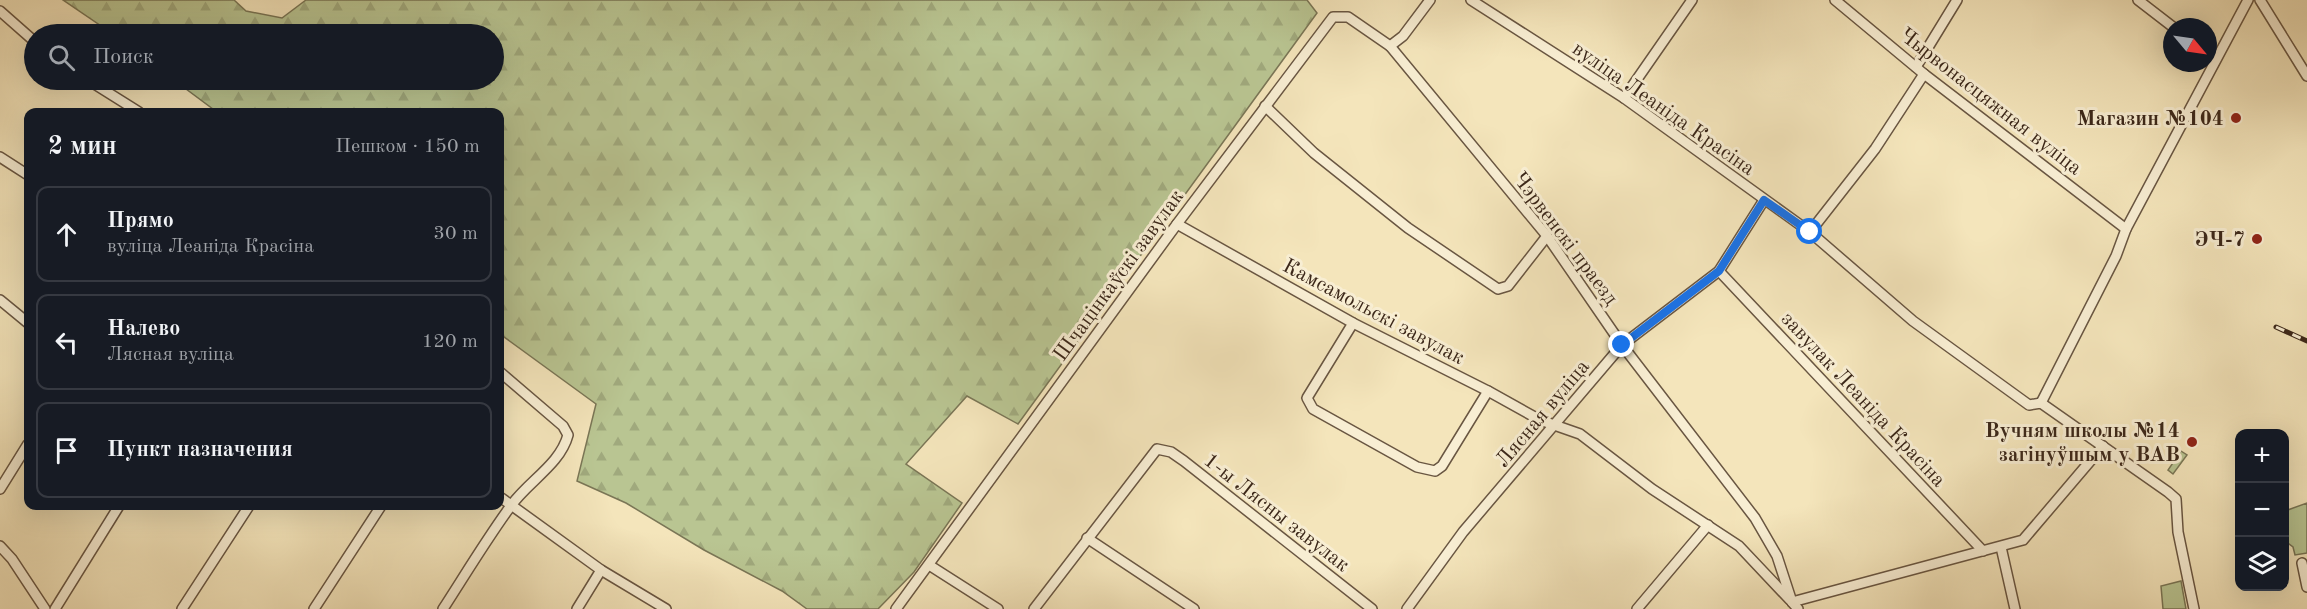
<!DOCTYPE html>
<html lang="ru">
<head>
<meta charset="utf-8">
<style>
  body { margin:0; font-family:"Old Standard TT",serif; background:#20242c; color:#f1f3f6 }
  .controls { position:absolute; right:18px; bottom:18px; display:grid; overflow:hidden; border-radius:12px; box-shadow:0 6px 24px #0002 }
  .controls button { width:54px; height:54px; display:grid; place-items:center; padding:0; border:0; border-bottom:2px solid #363941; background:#171b24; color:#f1f3f6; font:30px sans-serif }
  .compass { position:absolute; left:2163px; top:18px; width:54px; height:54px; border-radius:50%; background:#171b24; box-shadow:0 6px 24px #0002; rotate:119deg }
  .stop { position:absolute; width:18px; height:18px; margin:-14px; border:4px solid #1a73e8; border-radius:50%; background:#fff }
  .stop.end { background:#1a73e8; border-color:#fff; box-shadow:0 2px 6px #0008 }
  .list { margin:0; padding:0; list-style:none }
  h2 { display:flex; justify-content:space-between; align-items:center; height:78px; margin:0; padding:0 24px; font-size:26px }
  h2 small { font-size:20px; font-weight:400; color:#9ea1a6 }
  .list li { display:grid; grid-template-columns:39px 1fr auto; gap:18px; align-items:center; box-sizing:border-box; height:96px; margin:0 12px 12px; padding:0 12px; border:2px solid #363941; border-radius:12px }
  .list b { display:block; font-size:22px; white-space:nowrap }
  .list p { margin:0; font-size:20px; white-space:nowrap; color:#9ea1a6 }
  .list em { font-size:20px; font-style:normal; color:#9ea1a6 }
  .icon { flex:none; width:33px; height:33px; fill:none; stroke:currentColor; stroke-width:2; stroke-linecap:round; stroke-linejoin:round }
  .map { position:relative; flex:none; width:2307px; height:609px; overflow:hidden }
  .search { position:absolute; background:#171b24; box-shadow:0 6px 24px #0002; left:24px; top:24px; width:480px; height:66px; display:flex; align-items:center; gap:15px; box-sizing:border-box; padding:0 21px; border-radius:33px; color:#9ea1a6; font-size:22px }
  .panel { position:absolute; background:#171b24; box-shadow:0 6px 24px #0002; left:24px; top:108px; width:480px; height:402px; border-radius:12px }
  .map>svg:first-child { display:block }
  .green { fill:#b9c592; stroke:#7a7656; stroke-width:1.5 }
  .forest { fill:url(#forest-firs); stroke:#7a7656; stroke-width:1.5 }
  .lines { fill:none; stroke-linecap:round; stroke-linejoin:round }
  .street-casing { stroke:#695642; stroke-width:12 }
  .street { stroke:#f8eed3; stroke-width:9 }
  .rail-casing { stroke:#3b2719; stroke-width:5 }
  .rail { stroke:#f8eed3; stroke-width:3; stroke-dasharray:9; stroke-linecap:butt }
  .route { stroke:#1a73e8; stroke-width:8 }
  .poi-dot { fill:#8f2418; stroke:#f8eed3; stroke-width:2 }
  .labels { text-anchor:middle; stroke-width:6; stroke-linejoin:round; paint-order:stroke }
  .street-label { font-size:21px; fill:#3b2719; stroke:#f8eed3 }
  .poi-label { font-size:21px; font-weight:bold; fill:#3b2719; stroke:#f8eed3; text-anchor:end }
</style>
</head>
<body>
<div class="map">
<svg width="2307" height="609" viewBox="0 0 2307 609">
  <defs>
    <pattern id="forest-firs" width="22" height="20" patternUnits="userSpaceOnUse" patternTransform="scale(1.5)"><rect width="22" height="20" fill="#b9c592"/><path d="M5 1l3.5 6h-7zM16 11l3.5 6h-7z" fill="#a0a97d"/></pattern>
  </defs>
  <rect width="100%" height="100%" fill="#f4e5bb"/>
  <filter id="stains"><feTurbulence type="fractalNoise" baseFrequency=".00333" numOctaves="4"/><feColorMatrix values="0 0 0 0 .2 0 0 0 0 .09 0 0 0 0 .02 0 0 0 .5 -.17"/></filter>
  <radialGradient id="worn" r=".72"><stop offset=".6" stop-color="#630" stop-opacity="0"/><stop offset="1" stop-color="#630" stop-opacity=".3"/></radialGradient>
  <g class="green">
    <path d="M2181 451 2187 455 2173 474 2168 470Z"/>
    <path d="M2307 503V553L2295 555 2293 547 2285 541V511Z"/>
    <path d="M2181 581 2186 609H2163L2161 586Z"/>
  </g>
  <path class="forest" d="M63 0H234L246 11 282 18 306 0H1307L1317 13 1018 424 967 396 906 464 962 503 914 572 878 609H807L782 591 704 550 626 503 577 481 596 404 500 334V112H217L174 80H494V34H113Z"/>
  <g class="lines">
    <defs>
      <g id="street">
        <path d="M1471 0 1624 98 1810 232 1913 321 2029 405 2041 403 2168 492 2176 499 2178 532 2194 609"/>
        <path d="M1835 0 1924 74 2126 229"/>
        <path d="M2138 0 2173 27"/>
        <path d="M2260 0 2307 76"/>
        <path d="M0 11 34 41"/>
        <path d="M1390 46 1403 36 1430 0"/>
        <path d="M1916 67 1957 0"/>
        <path d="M88 80 139 112"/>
        <path d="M1624 98 1692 0"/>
        <path d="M1265 106 1314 153 1408 228 1498 289 1508 286 1547 236"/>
        <path d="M0 157 28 175"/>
        <path d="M1177 224 1353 323 1488 391 1540 420 1580 434 1652 489 1739 546 1790 600"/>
        <path d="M1810 232 1875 149 1924 74"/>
        <path d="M1719 271 1983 551"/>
        <path d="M0 300 28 323"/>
        <path d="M1353 323 1307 398 1313 409 1417 467 1435 471 1442 466 1488 391"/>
        <path d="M2041 403 2116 256 2126 229 2248 0"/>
        <path d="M0 489 28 444"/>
        <path d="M500 497 601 570 666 609"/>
        <path d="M1087 538 1194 609"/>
        <path d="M0 546 12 559 45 609"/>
        <path d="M2001 547 2015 609"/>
        <path d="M2302 563 2307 587"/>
        <path d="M929 565 998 609"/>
        <path d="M1792 602 2023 540 2103 446"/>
        <path d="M55 609 119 506"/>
        <path d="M182 609 249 506"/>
        <path d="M314 609 381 506"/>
        <path d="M443 609C465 575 486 540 510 507 527 482 560 465 568 435L563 426 500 372"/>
        <path d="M577 609 601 570"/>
        <path d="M896 609 1177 224 1333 17H1348L1390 46 1547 236 1622 345 1755 518 1777 556 1792 602 1798 609"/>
        <path d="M1034 609 1157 449 1171 452 1184 461 1372 609"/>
        <path d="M1407 609 1463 532 1622 345 1719 271 1764 200"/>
        <path d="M1637 609 1708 525"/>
      </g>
    </defs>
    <use href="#street" class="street-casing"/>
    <use href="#street" class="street"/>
    <defs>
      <path id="rail" d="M2276 327 2307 341"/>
    </defs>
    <use href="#rail" class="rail-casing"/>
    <use href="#rail" class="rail"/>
  </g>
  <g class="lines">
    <path class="route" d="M1622 345 1719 271 1764 200 1810 232"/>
  </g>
  <g class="poi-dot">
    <circle cx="2236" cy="118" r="6"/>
    <circle cx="2257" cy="239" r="6"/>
    <circle cx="2192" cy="442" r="6"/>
  </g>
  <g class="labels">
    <g class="street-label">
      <text transform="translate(1991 101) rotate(38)" y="7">Чырвонасцяжная вуліца</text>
      <text transform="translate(1664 108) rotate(35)" y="7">вуліца Леаніда Красіна</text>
      <text transform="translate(1566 238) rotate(53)" y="7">Чэрвенскі праезд</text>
      <text transform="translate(1118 275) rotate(-54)" y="7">Шчацінкаўскі завулак</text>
      <text transform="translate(1374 311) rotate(28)" y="7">Камсамольскі завулак</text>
      <text transform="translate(1864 399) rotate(47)" y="7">завулак Леаніда Красіна</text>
      <text transform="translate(1542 413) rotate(-50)" y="7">Лясная вуліца</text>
      <text transform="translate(1277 512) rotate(38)" y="7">1-ы Лясны завулак</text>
    </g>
    <g class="poi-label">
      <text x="2224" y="125">Магазин №104</text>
      <text x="2245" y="246">ЭЧ-7</text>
      <text x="2180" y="437">Вучням школы №14<tspan x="2180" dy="24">загінуўшым у ВАВ</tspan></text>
    </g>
  </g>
  <rect width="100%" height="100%" filter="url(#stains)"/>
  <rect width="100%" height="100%" fill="url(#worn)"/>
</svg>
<div class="controls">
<button>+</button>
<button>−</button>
<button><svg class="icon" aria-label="layers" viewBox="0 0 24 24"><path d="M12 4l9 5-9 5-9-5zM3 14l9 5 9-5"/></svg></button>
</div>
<svg class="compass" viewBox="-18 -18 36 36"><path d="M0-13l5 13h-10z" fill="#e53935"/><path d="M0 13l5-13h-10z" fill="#9ea1a6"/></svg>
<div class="stop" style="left:1810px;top:232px"></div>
<div class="stop end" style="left:1622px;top:345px"></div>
<div class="search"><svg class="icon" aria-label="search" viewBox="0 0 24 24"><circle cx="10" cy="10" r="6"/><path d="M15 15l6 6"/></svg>Поиск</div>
<section class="panel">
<h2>2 мин<small>Пешком · 150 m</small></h2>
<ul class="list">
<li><svg class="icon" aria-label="ahead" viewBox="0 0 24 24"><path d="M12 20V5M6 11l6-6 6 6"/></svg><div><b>Прямо</b><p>вуліца Леаніда Красіна</p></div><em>30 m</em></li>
<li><svg class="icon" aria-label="left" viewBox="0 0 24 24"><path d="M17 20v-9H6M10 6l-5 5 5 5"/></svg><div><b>Налево</b><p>Лясная вуліца</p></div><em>120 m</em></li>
<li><svg class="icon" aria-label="arrive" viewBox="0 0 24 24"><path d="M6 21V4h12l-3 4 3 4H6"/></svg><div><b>Пункт назначения</b></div></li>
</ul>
</section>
</div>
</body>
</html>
